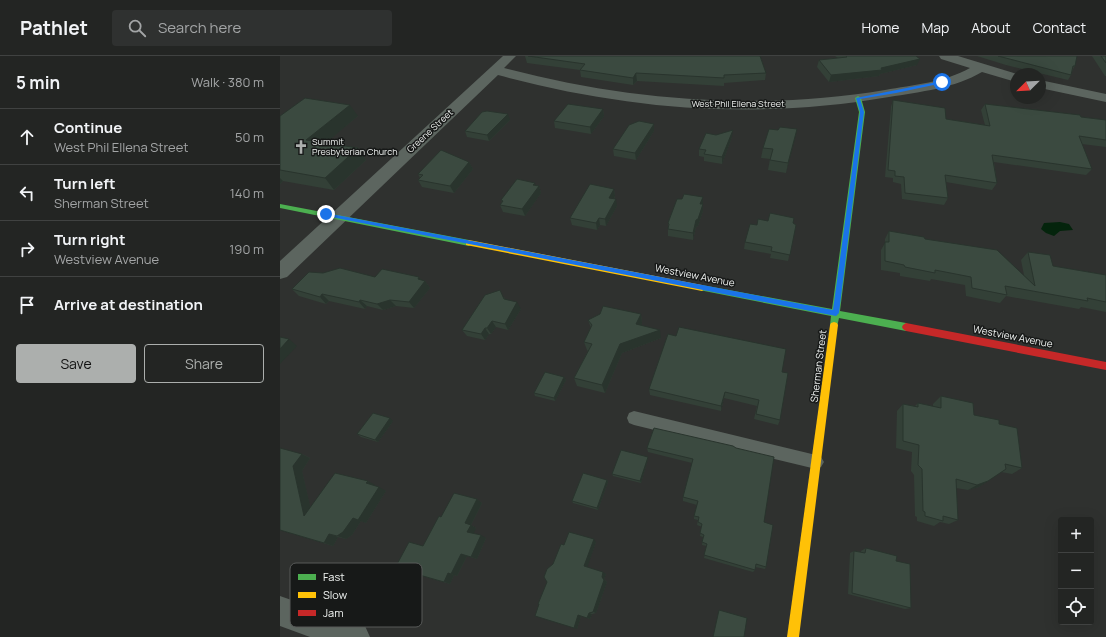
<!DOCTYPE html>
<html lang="en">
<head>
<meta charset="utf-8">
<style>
  body { margin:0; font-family:Manrope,sans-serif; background:#2f3130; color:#f1f3f6 }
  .controls { position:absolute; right:12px; bottom:12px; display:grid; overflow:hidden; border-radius:4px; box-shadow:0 4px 16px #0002 }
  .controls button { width:36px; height:36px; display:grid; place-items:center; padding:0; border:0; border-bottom:1px solid #404241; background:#232523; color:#f1f3f6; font:20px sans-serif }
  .compass { position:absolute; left:730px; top:12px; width:36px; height:36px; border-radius:50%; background:#232523; box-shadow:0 4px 16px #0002; rotate:246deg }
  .stop { position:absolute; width:12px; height:12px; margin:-9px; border:3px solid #1a73e8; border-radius:50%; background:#fff }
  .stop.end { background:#1a73e8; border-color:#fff; box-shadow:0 1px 4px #0008 }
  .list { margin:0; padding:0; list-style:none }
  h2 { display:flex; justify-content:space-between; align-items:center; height:52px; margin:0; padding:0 16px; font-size:17px }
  h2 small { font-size:13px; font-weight:400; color:#a3a5a6 }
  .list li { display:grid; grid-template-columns:26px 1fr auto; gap:12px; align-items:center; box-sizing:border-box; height:56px; padding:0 16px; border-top:1px solid #404241 }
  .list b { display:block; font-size:15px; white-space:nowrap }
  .list p { margin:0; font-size:13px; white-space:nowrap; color:#a3a5a6 }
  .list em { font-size:13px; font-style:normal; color:#a3a5a6 }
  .actions { display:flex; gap:8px; padding:12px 16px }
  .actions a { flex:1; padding:9px 0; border:1px solid #acafad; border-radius:4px; text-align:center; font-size:14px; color:#acafad }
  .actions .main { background:#acafad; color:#111 }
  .icon { flex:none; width:22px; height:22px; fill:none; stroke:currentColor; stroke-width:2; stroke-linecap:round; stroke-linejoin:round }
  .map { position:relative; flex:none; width:826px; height:581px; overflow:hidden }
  header { display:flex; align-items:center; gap:24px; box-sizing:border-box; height:56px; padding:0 20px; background:#232523; border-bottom:1px solid #404241 }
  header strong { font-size:19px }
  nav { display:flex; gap:22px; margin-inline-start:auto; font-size:14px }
  .search { width:280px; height:36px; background:#2f3130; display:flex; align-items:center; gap:10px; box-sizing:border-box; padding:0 14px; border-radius:4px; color:#a3a5a6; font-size:15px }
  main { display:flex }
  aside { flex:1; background:#232523 }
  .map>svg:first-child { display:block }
  .water { fill:#04240c }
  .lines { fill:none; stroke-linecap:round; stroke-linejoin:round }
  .lane { fill:#5c655f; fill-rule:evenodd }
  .street { fill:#5c655f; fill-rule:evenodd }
  .fast { fill:#4caf50; fill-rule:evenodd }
  .slow { fill:#ffc107; fill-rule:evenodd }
  .jam { fill:#c62828; fill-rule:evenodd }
  .wall { fill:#334037 }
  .shaded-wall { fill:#29342d }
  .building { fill:#3b4a40; stroke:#29342d }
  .route { fill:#1a73e8 }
  .labels { text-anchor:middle; stroke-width:3; stroke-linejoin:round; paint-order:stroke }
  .far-street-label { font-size:9px; fill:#f0f3f1; stroke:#171918 }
  .far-poi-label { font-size:9px; fill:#f0f3f1; stroke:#171918; text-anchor:start }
  .street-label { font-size:10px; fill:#f0f3f1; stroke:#171918 }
  .key { fill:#171918; stroke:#585a59; stroke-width:1 }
  .key-label { font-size:11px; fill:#f0f3f1 }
</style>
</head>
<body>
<header>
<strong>Pathlet</strong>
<div class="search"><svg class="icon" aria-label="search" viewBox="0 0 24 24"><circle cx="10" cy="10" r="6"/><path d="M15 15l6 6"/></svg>Search here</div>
<nav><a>Home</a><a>Map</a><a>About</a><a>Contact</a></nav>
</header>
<main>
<aside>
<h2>5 min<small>Walk · 380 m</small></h2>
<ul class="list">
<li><svg class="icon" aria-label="ahead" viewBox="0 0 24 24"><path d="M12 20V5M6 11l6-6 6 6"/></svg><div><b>Continue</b><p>West Phil Ellena Street</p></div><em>50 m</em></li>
<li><svg class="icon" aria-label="left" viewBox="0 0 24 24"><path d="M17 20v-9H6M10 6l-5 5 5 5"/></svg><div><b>Turn left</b><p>Sherman Street</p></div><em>140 m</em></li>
<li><svg class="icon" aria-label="right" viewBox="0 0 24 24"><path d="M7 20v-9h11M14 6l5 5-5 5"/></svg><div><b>Turn right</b><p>Westview Avenue</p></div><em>190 m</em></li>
<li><svg class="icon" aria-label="arrive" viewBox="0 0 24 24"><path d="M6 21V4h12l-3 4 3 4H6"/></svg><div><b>Arrive at destination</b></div></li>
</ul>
<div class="actions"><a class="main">Save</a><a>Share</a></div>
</aside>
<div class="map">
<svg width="826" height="581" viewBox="0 0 826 581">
  <rect width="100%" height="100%" fill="#2f312f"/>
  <path class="water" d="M780 166 789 168 793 174 780 175 774 180 766 177 761 173 764 167Z"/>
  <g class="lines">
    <path class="lane" d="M354 355 536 399 541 401 544 406 541 411 536 413 354 369 349 367 347 362 349 357Z"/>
    <g class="street">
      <path d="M223 0H236L224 12C349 45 477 55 605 34 633 29 665 26 690 12L661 3 659 0H678L737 18 736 26 702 16C675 32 640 36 609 41 475 64 349 54 218 19L7 221 0 223V205Z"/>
      <path d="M760 24 826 38V46L760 32Z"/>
      <path d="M0 540 85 570 90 581H30L0 570Z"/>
    </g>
    <g class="fast">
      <path d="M578 40 581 42 585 56 560 255 626 267 629 269 630 271 629 273 626 275 559 262 557 271H551L550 269 551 260 419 234 418 232 422 229 552 253 579 56 575 42Z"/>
      <path d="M0 148 189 184 193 187 189 190 0 152Z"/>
    </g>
    <g class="slow">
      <path d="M189 184 422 229 426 232 422 235 186 189V185Z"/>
      <path d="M554 266 557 267 558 269 519 581H507L550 269 551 267Z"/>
    </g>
    <path class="jam" d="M626 267 826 306V314L626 275 623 273 622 271 623 269Z"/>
  </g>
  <g class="wall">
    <path d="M245 0H480L486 17 485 24 444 27V30L357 25 353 29 301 21 300 14 247 7Z"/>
    <path d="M555 0H637V9L600 18 599 20 549 26 537 11 539 4 558 2Z"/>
    <path d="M697 0H797L795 10 793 13 791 19 788 24 726 9Z"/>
    <path d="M812 0H826V20H825Z"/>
    <path d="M613 44 666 63 705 69 701 54 705 48 826 64V91L802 88 812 113 806 119 714 106 717 127 712 134 666 126 668 142 664 149 622 143 621 128 613 126V122L605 121 611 51Z"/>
    <path d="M323 53 324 60 311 78 275 72 274 65Z"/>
    <path d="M0 60H78L45 87 78 92 86 104 54 134 3 125 0 128Z"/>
    <path d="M230 64 209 85 187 81 185 75Z"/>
    <path d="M374 68V75L356 104 334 100 333 93Z"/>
    <path d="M517 73 506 117 488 114 490 103 481 102 483 92 498 74Z"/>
    <path d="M452 81 442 108 424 105V101L419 100V93Z"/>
    <path d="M189 106 193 113 174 137 142 131 138 124 140 122 138 118Z"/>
    <path d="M256 129 259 130 261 137 245 160 223 156 220 149 222 146 221 144Z"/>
    <path d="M334 133 335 140 334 143 337 150 326 170 320 169 317 174 292 169 290 162Z"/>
    <path d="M422 148H423V155L418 170 416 171 413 184 388 180V167Z"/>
    <path d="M488 165 513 167 516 169 508 205 490 202 491 198 464 193 465 186 477 169Z"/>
    <path d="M609 175 645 183 744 219 741 204 748 196 773 210 826 219V256L801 251 799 253 726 240 720 247 686 240 685 229 651 223 650 225 620 220V217L601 214V194L605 187V183Z"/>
    <path d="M95 221H139L141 224 145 225 150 232 134 252 116 250 103 254 87 250 85 253 49 245 46 248 19 240 12 233Z"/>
    <path d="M224 241 225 243 241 253 228 274 216 271 211 278H209L205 284 187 280 182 274Z"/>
    <path d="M361 258 362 267 361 269 381 282 342 297 325 337 297 330 294 322 308 295 307 294 304 286 311 272 308 264Z"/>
    <path d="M502 316 500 364 498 369 474 363 477 350 444 342 441 355 370 339 369 333Z"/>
    <path d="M284 321 286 324 275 345 255 340 254 337Z"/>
    <path d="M661 340 694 359 719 368 742 412 732 418 721 416 699 431 688 434 676 432 678 464 669 468 660 466 654 470 637 465V461L635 460 634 419 631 415 632 396 616 392 617 355 623 348 635 350 638 347 653 350V348Z"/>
    <path d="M113 365 98 386 81 381 77 378Z"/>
    <path d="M453 390 484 466 486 511 485 513 475 511V514L473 516 424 502 427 490 422 489 423 481 420 480 422 471 417 469 418 464 414 463V460L417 449 403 445V441L412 407 368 396 367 392Z"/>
    <path d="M22 398 30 402 22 415 30 451 88 425 95 430 106 435 86 467 81 465 72 479 66 483 58 481 53 490 0 474Z"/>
    <path d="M368 401V403L361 427 333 420 332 418Z"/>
    <path d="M327 424 328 426 318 454 293 447 292 445Z"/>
    <path d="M197 443 202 447 191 469 196 472 193 477 206 482 197 503 187 500 177 520 174 519 170 528 115 512 143 490 161 461Z"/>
    <path d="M316 486 307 511 326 518 324 523 327 526 316 557 312 558 310 563 301 560 297 573 267 526 273 508 284 489Z"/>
    <path d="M586 492 616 505 631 552 625 553 568 538 570 497 574 495 581 496V495Z"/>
  </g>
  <g class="shaded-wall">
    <path d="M635 0H637L636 4 640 3 637 9 600 18 599 20 549 26 551 19 601 12Z"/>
    <path d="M356 17 357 25 353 29V22Z"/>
    <path d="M70 49 78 60 35 96 26 84Z"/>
    <path d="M323 53 324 60 311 78 310 71Z"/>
    <path d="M228 58 230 64 209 85 207 79Z"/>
    <path d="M374 68V75L356 104 355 97Z"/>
    <path d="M517 73 515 83 506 117 508 107Z"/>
    <path d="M453 74 452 81 442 108V101Z"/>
    <path d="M78 92 86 104 54 134 45 122Z"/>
    <path d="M189 106 193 113 174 137 170 130Z"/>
    <path d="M0 122 3 125 0 128Z"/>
    <path d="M255 127 257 133 259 130 261 137 245 160 242 153Z"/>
    <path d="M334 133 335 140 330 149 329 142Z"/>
    <path d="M423 141V148L420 155V148Z"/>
    <path d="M336 143 337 150 326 170 325 163Z"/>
    <path d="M423 148V155L418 170 416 171 413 184V177L416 164Z"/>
    <path d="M319 162 320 169 317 174 316 167Z"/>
    <path d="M139 221 144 227 145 225 150 232 134 252 129 246 138 223Z"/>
    <path d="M42 238 49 245 46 248 40 241Z"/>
    <path d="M80 244 87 250 85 253 79 246Z"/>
    <path d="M110 244 116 250 103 254 97 248Z"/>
    <path d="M237 246 241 253 228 274 225 268Z"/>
    <path d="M361 258 362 267 358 277 356 268Z"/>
    <path d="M212 265 216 271 211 278 207 272Z"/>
    <path d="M205 272 209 278 205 284 201 278Z"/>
    <path d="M380 274 381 282 342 297 325 337 322 329 340 288Z"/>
    <path d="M9 283 17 290 0 308V293Z"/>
    <path d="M284 321 286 324 275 345 274 342Z"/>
    <path d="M445 336 444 342 441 355V350Z"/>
    <path d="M110 362 113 365 98 386 95 384Z"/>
    <path d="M22 398 30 402 22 415 33 463 24 460 13 410Z"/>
    <path d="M368 401V403L361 427 360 425Z"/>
    <path d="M327 424 328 426 318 454 317 452Z"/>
    <path d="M88 425 95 429 94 431 86 427Z"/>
    <path d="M708 425 699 431 688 434 697 429Z"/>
    <path d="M99 431 106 435 86 467 78 464Z"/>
    <path d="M197 443 202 447 191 469 196 472 193 479 187 476 185 467Z"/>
    <path d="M73 462 81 465 72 479 66 483 57 480Z"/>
    <path d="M49 478 58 481 53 490 44 487Z"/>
    <path d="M201 479 206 482 197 503 191 501Z"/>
    <path d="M314 483 316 486 307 512 304 510Z"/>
    <path d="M181 498 187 500 177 520 171 518Z"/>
    <path d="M323 516 326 518 324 523 327 526 316 557 313 556 322 521Z"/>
    <path d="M168 517 174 519 170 528 164 526Z"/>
    <path d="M309 557 312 558 310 563 307 562Z"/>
    <path d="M298 559 301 560 297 573 294 572Z"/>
  </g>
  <g class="building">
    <path d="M248 0H480L486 17 444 19V22L356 17 353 22 300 14 305 8Z"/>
    <path d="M566 0H636L640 3 601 12 602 14 551 19 539 4 567 1Z"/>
    <path d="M718 0H797L795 10H793L791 19Z"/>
    <path d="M821 0H826V7Z"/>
    <path d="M25 42 70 49 26 84 78 92 45 122 0 114V60Z"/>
    <path d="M613 44 665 52 666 63 710 70 705 48 800 59 801 61 826 64V84L799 80 812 113 712 99 717 127 665 119 668 142 625 137 624 121 615 120V115L608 114Z"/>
    <path d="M288 48 323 53 310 71 274 65Z"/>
    <path d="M207 55 228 58 207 79 185 75 202 56Z"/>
    <path d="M359 65 374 68 355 97 333 93 349 69Z"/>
    <path d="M500 71 517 73 508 107 490 104 493 93 483 92 489 73 498 74Z"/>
    <path d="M453 74 442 101 424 98 426 94 419 93 426 77 436 79Z"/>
    <path d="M161 94 189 106 170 130 138 124 143 119 138 118Z"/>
    <path d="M237 123 255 127 253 129 259 130 242 153 220 149 223 145 221 144Z"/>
    <path d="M310 128 334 133 329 142 336 143 325 163 319 162 316 167 290 162Z"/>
    <path d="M404 138 423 141 420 148H423L418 163 416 164 413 177 388 173 389 168 388 167 397 143H402Z"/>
    <path d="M490 157 514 162 513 167 516 169 510 199 491 195 492 191 465 186 470 168 477 169 478 163 488 165Z"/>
    <path d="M609 175 644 181 645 183 717 194 755 230 748 196 770 199 773 210 826 219V246L807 242 808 245 725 230 727 239 692 232 691 221 655 214V217L625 211 624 209 605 205V186H609Z"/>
    <path d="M60 212 95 221 102 213 139 221 138 223 145 225 129 246 110 244 97 248 80 244 79 246 42 238 40 241 12 233 29 216 43 217Z"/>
    <path d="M220 234 224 243 237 246 225 268 212 265 207 272H205L201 278 182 274 205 239Z"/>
    <path d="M323 250 361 258 356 268 380 274 340 288 322 329 294 322 312 288 304 286 312 269 308 264 320 258Z"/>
    <path d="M399 271 506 293 502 316 508 317 500 364 476 358 479 344 445 336 441 350 369 333 388 278 396 280Z"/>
    <path d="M0 281 9 283 0 293Z"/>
    <path d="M265 316 284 321 274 342 254 337Z"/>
    <path d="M661 340 693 347 694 359 719 364V368L737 372 742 412 725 408 726 413 708 425 697 429 676 423 678 464 663 460V465L645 460V456L643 455 642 413 638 409 639 389 623 385V348L638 351V347L661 352Z"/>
    <path d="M93 357 110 362 95 384 77 378Z"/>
    <path d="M374 372 453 390 456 392 494 401 484 466 493 469 486 511 476 508 475 514 424 499 427 488 422 486 424 479 420 477 422 468 418 466 419 461 414 460 418 445 403 441 413 403 367 392Z"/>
    <path d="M0 392 22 398 13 410 24 460 55 417 88 425 86 427 99 431 78 464 73 462 63 476 57 480 49 478 44 487 0 474Z"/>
    <path d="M341 394 368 401 360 425 332 418Z"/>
    <path d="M303 417 327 424 317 452 292 445Z"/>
    <path d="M174 437 197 443 185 467 191 469 187 476 201 479 191 501 181 498 171 518 168 517 164 526 115 512 129 486 143 490 159 460 161 461Z"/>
    <path d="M289 476 314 483 304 510 323 516 322 521 324 524 313 556 309 557 307 562 298 559 294 572 255 560 259 548H258L267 526 264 521 267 513 273 508 281 488 284 489Z"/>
    <path d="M586 492 617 500 616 505 630 508 631 552 572 537 574 495 585 497Z"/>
    <path d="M439 554 467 562 464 581H433Z"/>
  </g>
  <path class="route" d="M662 25 663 27 616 37 580 43 584 56 559 257 556 260 46 160 43 158 46 157 553 254 580 56 576 42Z"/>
  <defs>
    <symbol id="church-bare" viewBox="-9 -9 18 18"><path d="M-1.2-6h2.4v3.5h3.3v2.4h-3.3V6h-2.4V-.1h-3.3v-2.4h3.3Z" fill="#acafad" stroke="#171918" stroke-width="2.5" paint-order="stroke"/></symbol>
  </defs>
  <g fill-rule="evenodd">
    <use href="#church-bare" x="11" y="81" width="20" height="20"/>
  </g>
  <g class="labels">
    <g class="far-street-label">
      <text x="458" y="51">West Phil Ellena Street</text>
      <text transform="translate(150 75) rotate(-43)" y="3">Greene Street</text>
    </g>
    <g class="far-poi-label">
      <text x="32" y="89">Summit<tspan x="32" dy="10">Presbyterian Church</tspan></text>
    </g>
    <g class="street-label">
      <text transform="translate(415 219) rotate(11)" y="4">Westview Avenue</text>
      <text transform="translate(733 280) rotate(11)" y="4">Westview Avenue</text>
      <text transform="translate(538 310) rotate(-83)" y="4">Sherman Street</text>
    </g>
  </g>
  <rect x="10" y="507" width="132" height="64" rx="6" class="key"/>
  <rect x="18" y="518" width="18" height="6" fill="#4caf50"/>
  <rect x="18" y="536" width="18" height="6" fill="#ffc107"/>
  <rect x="18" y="554" width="18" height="6" fill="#c62828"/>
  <g class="key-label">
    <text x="43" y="525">Fast</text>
    <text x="43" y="543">Slow</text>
    <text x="43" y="561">Jam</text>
  </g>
</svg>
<div class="controls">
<button>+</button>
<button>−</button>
<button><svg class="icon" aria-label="locate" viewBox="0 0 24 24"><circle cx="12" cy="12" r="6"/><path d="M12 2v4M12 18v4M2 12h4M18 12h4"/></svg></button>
</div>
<svg class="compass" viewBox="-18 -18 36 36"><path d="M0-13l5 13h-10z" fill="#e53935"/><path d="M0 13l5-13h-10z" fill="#a3a5a6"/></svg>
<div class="stop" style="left:662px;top:26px"></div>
<div class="stop end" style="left:46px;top:158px"></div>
</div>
</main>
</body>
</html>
